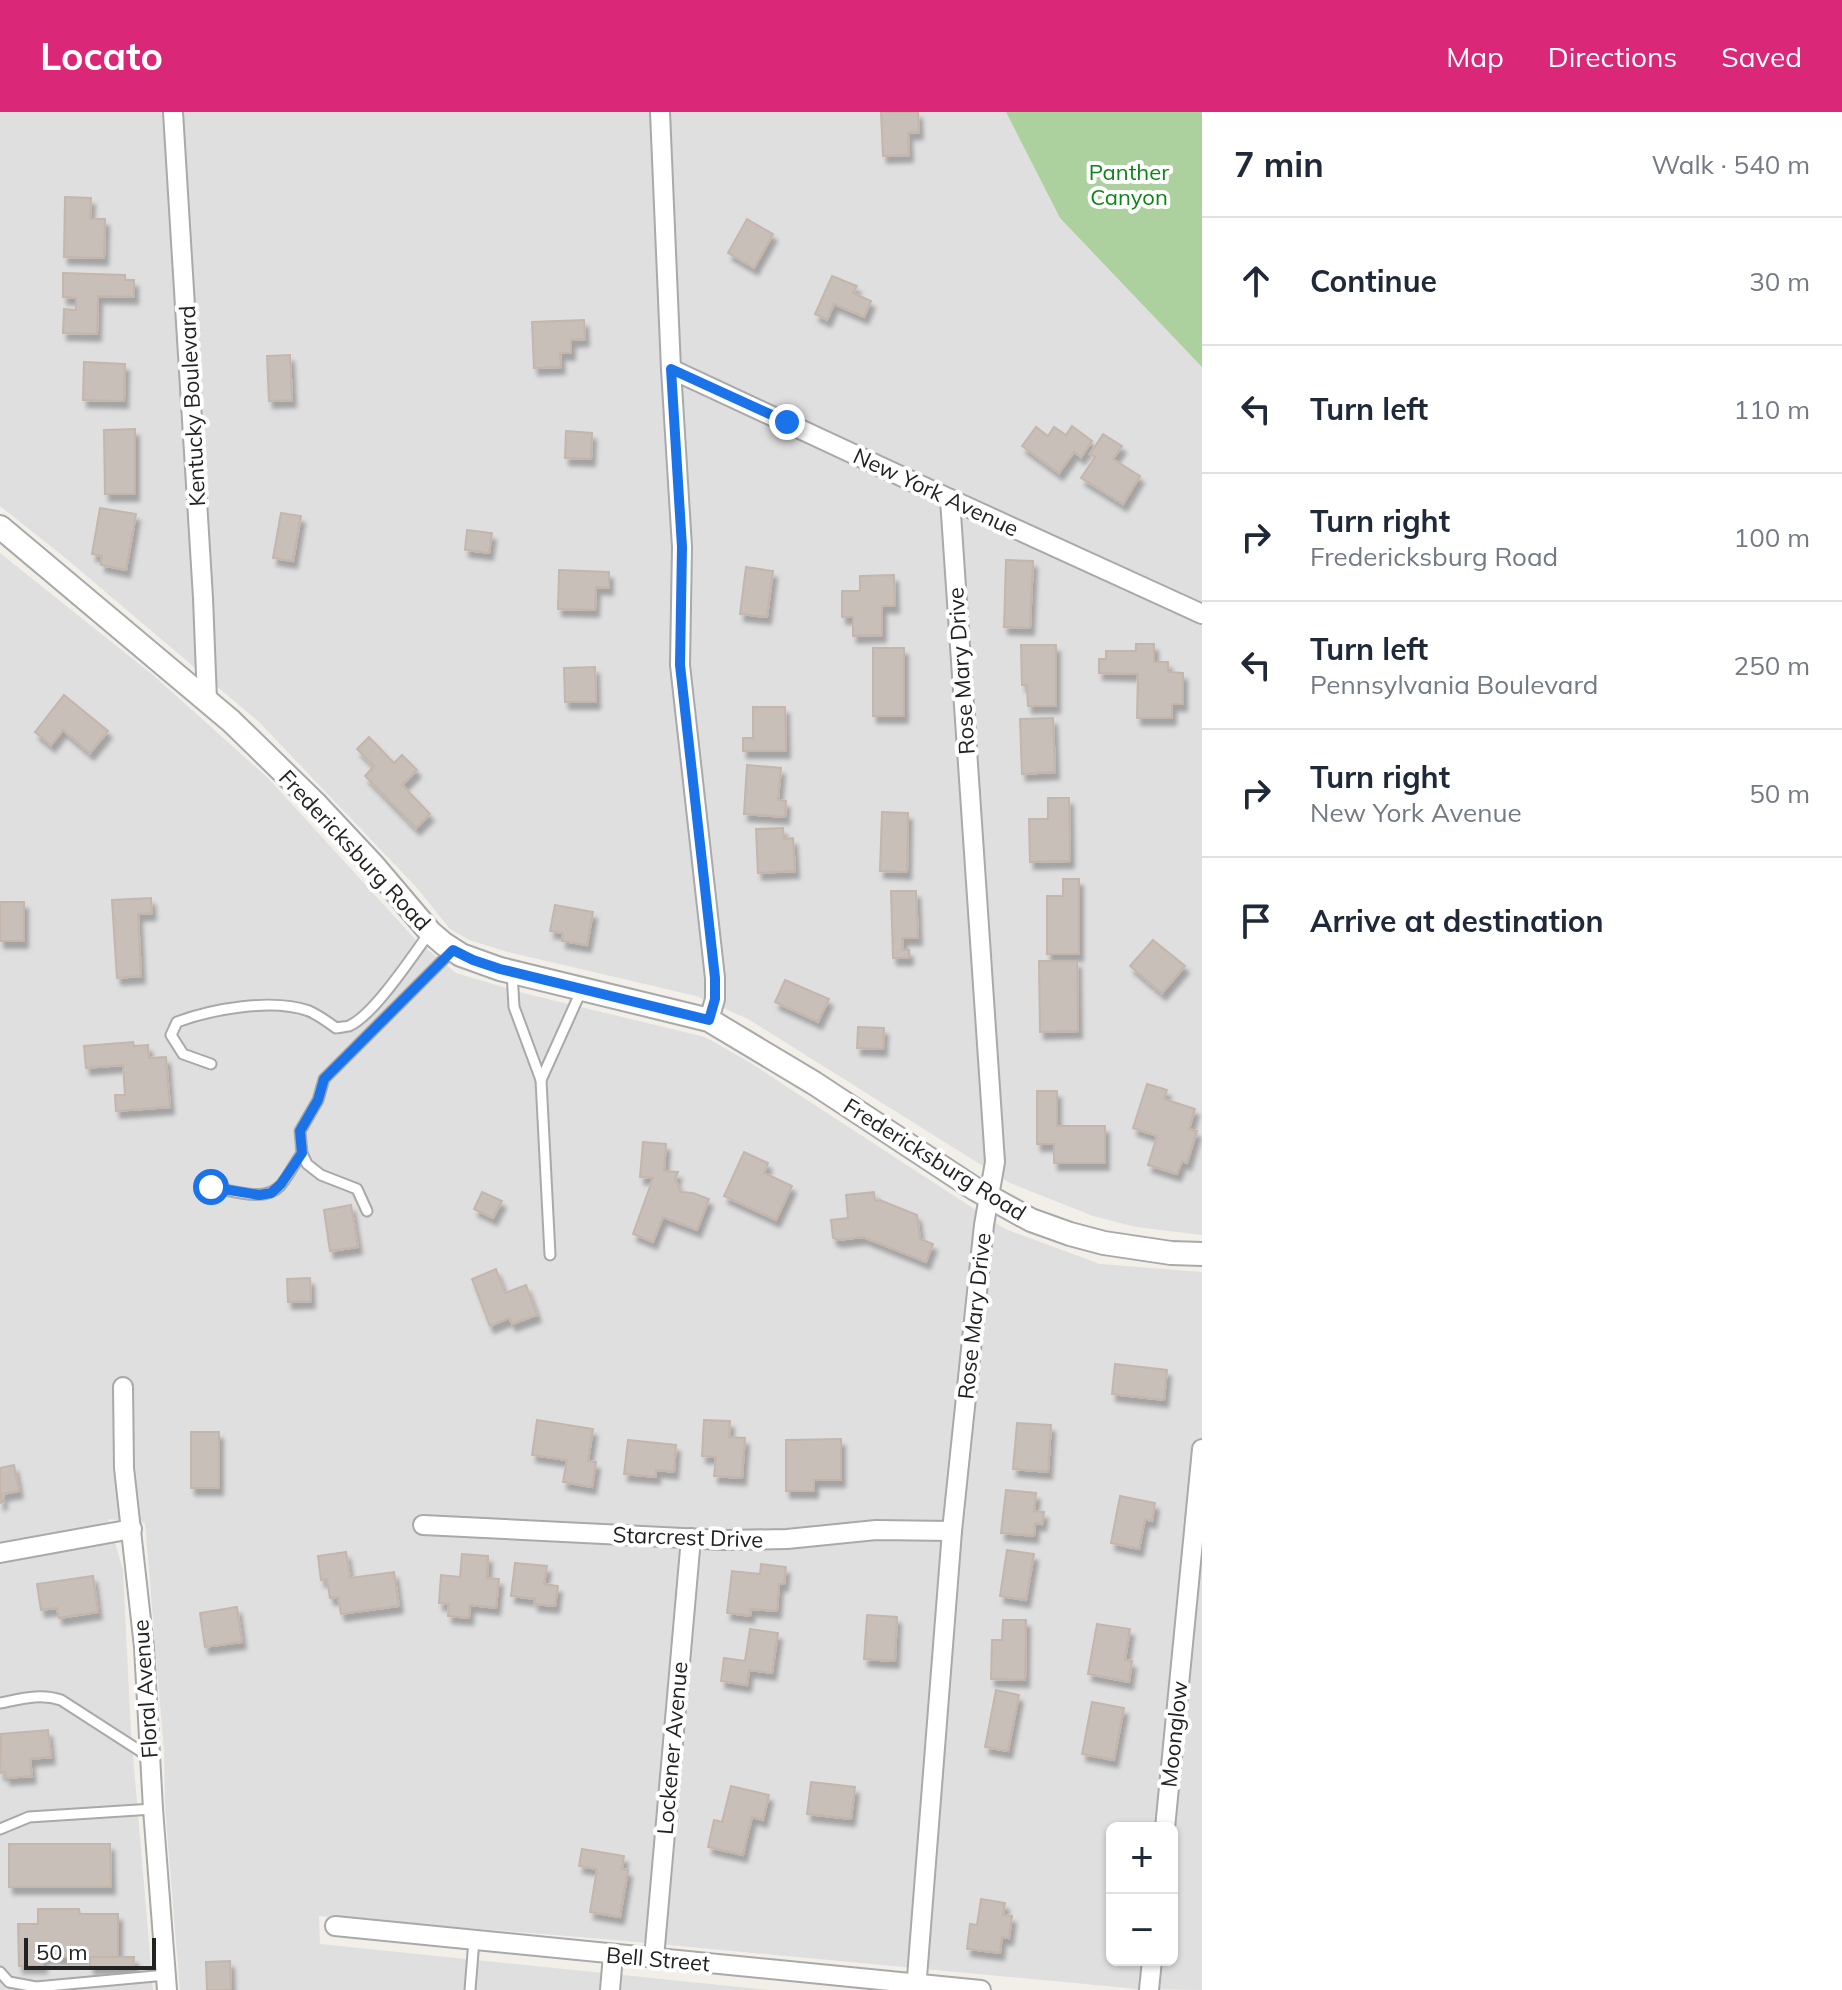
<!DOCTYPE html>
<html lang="en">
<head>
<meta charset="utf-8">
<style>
  body { margin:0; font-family:Mulish,sans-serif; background:#f6f6f7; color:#1f2937 }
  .controls { position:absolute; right:24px; bottom:24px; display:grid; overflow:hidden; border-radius:12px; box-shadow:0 2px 6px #0004 }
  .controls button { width:72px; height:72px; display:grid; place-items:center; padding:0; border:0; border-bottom:2px solid #e0e1e3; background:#fff; color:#1f2937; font:40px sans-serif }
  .scale { position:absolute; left:24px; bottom:20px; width:132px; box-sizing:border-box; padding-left:8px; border:4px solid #222; border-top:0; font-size:22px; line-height:28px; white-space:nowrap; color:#222; -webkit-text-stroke:6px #fff; paint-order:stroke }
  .stop { position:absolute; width:24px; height:24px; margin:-18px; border:6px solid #1a73e8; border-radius:50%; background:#fff }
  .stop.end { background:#1a73e8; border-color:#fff; box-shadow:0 2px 8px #0008 }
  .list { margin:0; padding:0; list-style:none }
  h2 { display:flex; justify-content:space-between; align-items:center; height:104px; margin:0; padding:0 32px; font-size:34px }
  h2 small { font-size:26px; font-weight:400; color:#747a83 }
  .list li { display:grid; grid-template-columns:52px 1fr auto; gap:24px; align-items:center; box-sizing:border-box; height:128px; padding:0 32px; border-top:2px solid #e0e1e3 }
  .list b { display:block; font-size:30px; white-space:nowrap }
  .list p { margin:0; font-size:26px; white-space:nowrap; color:#747a83 }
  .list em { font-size:26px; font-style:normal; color:#747a83 }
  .icon { flex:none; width:44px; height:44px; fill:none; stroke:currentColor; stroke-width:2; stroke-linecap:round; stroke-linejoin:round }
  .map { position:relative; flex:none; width:1202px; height:1878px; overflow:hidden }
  header { display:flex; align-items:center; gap:48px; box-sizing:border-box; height:112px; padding:0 40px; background:#db2777; color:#fff }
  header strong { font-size:38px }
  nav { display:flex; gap:44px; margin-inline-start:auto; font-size:28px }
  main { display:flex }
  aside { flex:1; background:#fff }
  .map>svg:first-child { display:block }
  .residential { fill:#e0dfdf; fill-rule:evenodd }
  .forest { fill:#add19e }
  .building { fill:#c7bfb8; stroke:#c4b6ab; stroke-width:2; filter:url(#shadow) }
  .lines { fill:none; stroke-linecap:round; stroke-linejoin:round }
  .service-casing { stroke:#a9a9a9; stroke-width:13 }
  .minor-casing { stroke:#a9a9a9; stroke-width:22 }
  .tertiary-casing { stroke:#a9a9a9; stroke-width:26 }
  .service { stroke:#fff; stroke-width:9 }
  .minor { stroke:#fff; stroke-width:18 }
  .tertiary { stroke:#fff; stroke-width:22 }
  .route { stroke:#1a73e8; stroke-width:10 }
  .labels { text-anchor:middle; stroke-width:8; stroke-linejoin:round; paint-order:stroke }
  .park-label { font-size:22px; fill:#0c8416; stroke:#fff }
  .street-label { font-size:22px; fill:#222; stroke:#fff }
</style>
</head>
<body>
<header>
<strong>Locato</strong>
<nav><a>Map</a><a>Directions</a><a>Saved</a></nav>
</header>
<main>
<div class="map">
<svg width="1202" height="1878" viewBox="0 0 1202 1878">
  <defs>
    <filter id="shadow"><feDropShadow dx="4" dy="7" stdDeviation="2" flood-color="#0004"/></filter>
  </defs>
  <rect width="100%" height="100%" fill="#f2efe9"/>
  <g class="residential">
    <path d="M0 0H1202V1123L1136 1115 1093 1104 1010 1071 748 907 696 884 508 840 469 828 450 817 418 777 259 610 63 444 0 394Z"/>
    <path d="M0 441 153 563 268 666 415 827 456 861 527 882 705 925 749 950 1005 1117 1100 1152 1202 1160V1878L1138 1877 604 1827 319 1804 320 1832 769 1878H180L165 1696 164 1640 145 1411 108 1407 123 1458 131 1620 153 1878H0ZM1112 1716H1172V1848H1112Z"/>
  </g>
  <path class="forest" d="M1006 0H1202V255L1060 106Z"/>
  <g class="building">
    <path d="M881 0H918L919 20 908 21 909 43 883 44Z"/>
    <path d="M65 85 91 86 90 107H105L104 146 64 145Z"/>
    <path d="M747 107 773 122 754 156 728 141Z"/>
    <path d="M63 161 125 163V168H134V185L98 184 97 222 63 221 64 197 76 198V186L63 185Z"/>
    <path d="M832 164 857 174 853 181 871 189 864 205 834 192 827 208 815 202Z"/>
    <path d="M584 208 585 227 571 228V241H560L561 255 534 256 532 210Z"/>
    <path d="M290 243 292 288 269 289 267 244Z"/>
    <path d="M84 250 125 252 124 289 83 288Z"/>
    <path d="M1072 314 1092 329 1081 345 1074 340 1059 361 1022 334 1036 315 1048 324 1054 315 1066 323Z"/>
    <path d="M135 317V382H105L104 318Z"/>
    <path d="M566 319 592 321 591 347 565 346Z"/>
    <path d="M1103 322 1122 334 1113 347 1140 364 1123 392 1081 366 1095 345 1090 342Z"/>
    <path d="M100 396 136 402 126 458 101 453 102 444 92 442Z"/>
    <path d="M281 401 301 404 293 449 273 446Z"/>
    <path d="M467 418 492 421 489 441 465 438Z"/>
    <path d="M1006 448 1033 449 1030 516 1004 515Z"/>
    <path d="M746 455 773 459 767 505 740 502Z"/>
    <path d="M559 458 609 460V476L596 475 595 498 558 497Z"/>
    <path d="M894 463 895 494H882V523L853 524V505H842V479H860V464Z"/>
    <path d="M1136 532H1154V550H1168V560L1183 561V592H1172V606H1137L1138 562 1099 561V547H1106V539H1136Z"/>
    <path d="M1021 533H1056V594H1028L1027 573H1022Z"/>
    <rect x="873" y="536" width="31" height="68"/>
    <path d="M595 555 596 590H565L564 556Z"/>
    <path d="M64 583 108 619 90 641 63 618 51 633 35 620Z"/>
    <path d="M753 595H785L786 639H743V626H753Z"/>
    <path d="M1053 606 1055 660 1022 662 1020 607Z"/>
    <path d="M369 625 394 651 402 643 417 658 402 673 430 702 416 716 365 664 374 654 357 637Z"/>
    <path d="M747 653 781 656 778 688 786 689 785 705 744 702Z"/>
    <path d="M1048 686H1069L1070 749 1030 750 1029 707H1048Z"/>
    <path d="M882 700 908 701 907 760 880 759Z"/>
    <path d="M783 716 784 727 793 726 795 759 758 761 756 717Z"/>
    <path d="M1063 767H1079V842H1047V784H1063Z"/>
    <path d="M891 779H916L918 826H902L903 838H909V846H893Z"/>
    <path d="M151 786 152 801 138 802 141 864 117 866 112 788Z"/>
    <rect x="0" y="790" width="24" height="39"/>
    <path d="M555 793 593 800 587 833 562 829 563 821 550 819Z"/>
    <path d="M1153 828 1185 854 1162 881 1130 854Z"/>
    <path d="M1039 849H1077L1078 919 1040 920Z"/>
    <path d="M785 868 829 887 818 910 775 890Z"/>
    <path d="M858 915 884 916 883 937 857 936Z"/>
    <path d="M133 930 134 934 148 933 149 946 166 945 170 995 116 999 115 983H125L123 953 86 956 84 934Z"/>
    <path d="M1147 972 1167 978 1164 987 1195 997 1189 1017 1197 1019 1187 1051 1182 1049 1177 1062 1148 1053 1157 1024 1133 1016Z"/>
    <path d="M1037 979H1057V1014H1105V1051H1054V1032H1037Z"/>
    <path d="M643 1030 666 1032 664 1059 678 1060 675 1067 681 1080 693 1081 709 1087 697 1118 663 1105 653 1130 633 1122 653 1066 640 1065Z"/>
    <path d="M744 1040 768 1051 764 1061 792 1074 776 1108 724 1084Z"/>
    <path d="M482 1080 502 1089 493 1106 474 1097Z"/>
    <path d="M874 1080 875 1089 880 1088 917 1103 920 1127 933 1132 926 1150 863 1125 838 1128 833 1126 831 1108 848 1106 846 1083Z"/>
    <path d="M351 1093 358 1135 330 1139 324 1098Z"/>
    <path d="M496 1157 505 1181 526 1173 537 1203 512 1212 509 1206 490 1214 472 1167Z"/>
    <path d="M310 1166 311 1189 288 1190 287 1167Z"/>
    <path d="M1115 1252 1167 1258 1164 1288 1112 1282Z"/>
    <path d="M537 1308 593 1317 588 1349 596 1350 592 1375 563 1370 567 1348 532 1343Z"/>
    <path d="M704 1308 730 1309 729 1325 745 1326 742 1366 714 1364 716 1345 702 1344Z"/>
    <path d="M1017 1311 1051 1313 1048 1360 1013 1357Z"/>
    <rect x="191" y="1320" width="28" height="56"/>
    <path d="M841 1327V1368H814V1379H786V1328Z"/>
    <path d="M628 1328 676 1333 674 1360 656 1358V1365L624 1362Z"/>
    <path d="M14 1353 19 1379 2 1382 3 1390 0 1391V1356Z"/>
    <path d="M1006 1378 1036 1381 1034 1399 1044 1400 1042 1412 1035 1411 1034 1424 1001 1421Z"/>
    <path d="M1120 1384 1155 1391 1152 1409 1145 1407 1139 1437 1111 1431Z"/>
    <path d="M1007 1438 1034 1442 1026 1488 1000 1484Z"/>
    <path d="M346 1440 350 1466 394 1460 399 1494 341 1502 338 1485 330 1486 327 1467 321 1468 318 1444Z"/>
    <path d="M462 1442 488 1444 487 1466 499 1467 496 1496 470 1493 469 1506 448 1504 449 1492 439 1491 441 1463 460 1465Z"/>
    <path d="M515 1451 547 1454 544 1472 558 1474 555 1494 534 1492 535 1487 511 1484Z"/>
    <path d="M761 1452 786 1455 784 1472H779L777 1499 751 1497 750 1504 727 1501 732 1459 760 1462Z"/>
    <path d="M93 1464 98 1500 59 1506 57 1496 41 1498 37 1472Z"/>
    <path d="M237 1495 242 1530 205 1535 200 1501Z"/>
    <path d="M867 1503 897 1505 895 1549 864 1547Z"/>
    <path d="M1003 1508H1026L1025 1568 991 1567 992 1528H1002Z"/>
    <path d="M1097 1512 1130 1517 1125 1548 1132 1549 1129 1570 1088 1562Z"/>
    <path d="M750 1517 778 1521 772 1561 749 1558 747 1573 721 1569 724 1546 745 1549Z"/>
    <path d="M996 1578 1019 1583 1008 1639 985 1635Z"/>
    <path d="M1092 1590 1124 1596 1114 1648 1082 1642Z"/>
    <path d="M48 1618 51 1645 30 1647 32 1664 6 1666 5 1660 0 1661 1 1622Z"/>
    <path d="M811 1670 855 1675 851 1707 807 1702Z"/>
    <path d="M731 1674 769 1683 763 1708 752 1705 743 1743 708 1735 714 1708 722 1710Z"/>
    <path d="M9 1732H110L111 1775H9Z"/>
    <path d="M582 1737 624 1744 622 1757 628 1758 620 1805 590 1800 597 1757 579 1754Z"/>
    <path d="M981 1787 1005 1791 1003 1803 1012 1804 1009 1826 1002 1825 1000 1841 967 1837 970 1812 977 1813Z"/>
    <path d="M38 1797H79L80 1802H118V1845H43V1854H19L18 1812H38Z"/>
    <path d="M90 1845H134L133 1856 90 1855Z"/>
    <path d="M230 1849 231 1878H207L206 1850Z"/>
  </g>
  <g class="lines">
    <defs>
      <g id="service">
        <path d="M512 860 514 895 541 968 550 1143"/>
        <path d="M211 952 183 942 171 923 177 910C212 897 272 886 309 899 318 903 328 910 336 916 341 915 345 915 349 914 374 903 413 843 430 820"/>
        <path d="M541 968 582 877"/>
        <path d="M211 1075C231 1078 264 1091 280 1074 288 1065 294 1052 302 1041"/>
        <path d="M367 1099 357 1077 321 1063 307 1052 302 1041 300 1019 318 988 324 967 453 838"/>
        <path d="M0 1591C21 1587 40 1581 61 1588L151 1646"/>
        <path d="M0 1717 29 1705 153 1697"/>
        <path d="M0 1860 9 1870 36 1875 166 1863"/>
        <path d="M470 1878 474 1828"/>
      </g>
      <g id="minor">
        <path d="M173 0 203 486 207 588"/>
        <path d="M660 0 671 257 682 435 680 553 715 866V887L709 908"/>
        <path d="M671 257 950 387 1202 502"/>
        <path d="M123 1275 124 1356 144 1535 153 1697 167 1878"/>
        <path d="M423 1413 723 1428 787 1427 876 1418 952 1419"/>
        <path d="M0 1441 132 1417"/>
        <path d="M1165 1716 1202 1337"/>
        <path d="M335 1814 981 1878"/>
        <path d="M654 1846 691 1426"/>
        <path d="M610 1878 613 1843"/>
        <path d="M916 1878 952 1419 984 1113 995 1050 950 387"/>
        <path d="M1149 1878 1152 1848"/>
      </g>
      <path id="tertiary" d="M0 415 231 609 314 690 374 754 430 820 444 832 461 843 500 857 709 908 814 971 975 1077 1031 1108 1070 1122 1104 1131 1171 1141 1202 1142"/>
    </defs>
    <use href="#service" class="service-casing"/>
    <use href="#minor" class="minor-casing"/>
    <use href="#tertiary" class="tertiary-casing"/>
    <use href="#service" class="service"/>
    <use href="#minor" class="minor"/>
    <use href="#tertiary" class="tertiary"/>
  </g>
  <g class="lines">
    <path class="route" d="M211 1075 259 1083 271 1081 281 1072 302 1041 300 1019 318 988 324 967 453 838 473 848 500 857 709 908 715 887V866L680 553 682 435 671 257 787 310"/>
  </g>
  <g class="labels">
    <g class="park-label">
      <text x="1129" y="68">Panther<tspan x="1129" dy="25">Canyon</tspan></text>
    </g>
    <g class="street-label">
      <text transform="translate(192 294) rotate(-93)" y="8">Kentucky Boulevard</text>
      <text transform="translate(936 380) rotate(25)" y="8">New York Avenue</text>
      <text transform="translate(961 559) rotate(-94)" y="8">Rose Mary Drive</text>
      <text transform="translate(355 738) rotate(47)" y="8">Fredericksburg Road</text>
      <text transform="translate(935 1047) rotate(32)" y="8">Fredericksburg Road</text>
      <text transform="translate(974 1204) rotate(-84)" y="8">Rose Mary Drive</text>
      <text transform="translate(688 1425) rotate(2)" y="8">Starcrest Drive</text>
      <text transform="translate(145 1577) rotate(-94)" y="8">Floral Avenue</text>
      <text transform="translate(1174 1622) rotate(-84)" y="8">Moonglow</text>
      <text transform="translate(672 1636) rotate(-85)" y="8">Lockener Avenue</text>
      <text transform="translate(658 1847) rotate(5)" y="8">Bell Street</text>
    </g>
  </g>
</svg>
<div class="controls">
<button>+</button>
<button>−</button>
</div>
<div class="scale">50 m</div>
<div class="stop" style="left:211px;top:1075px"></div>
<div class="stop end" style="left:787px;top:310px"></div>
</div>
<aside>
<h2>7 min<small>Walk · 540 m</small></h2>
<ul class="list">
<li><svg class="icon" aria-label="ahead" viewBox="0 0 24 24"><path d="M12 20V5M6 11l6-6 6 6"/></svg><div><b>Continue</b></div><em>30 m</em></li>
<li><svg class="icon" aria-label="left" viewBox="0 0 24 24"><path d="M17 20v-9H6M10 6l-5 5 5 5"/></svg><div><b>Turn left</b></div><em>110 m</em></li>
<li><svg class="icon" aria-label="right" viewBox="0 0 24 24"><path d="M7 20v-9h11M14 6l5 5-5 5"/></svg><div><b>Turn right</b><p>Fredericksburg Road</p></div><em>100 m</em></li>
<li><svg class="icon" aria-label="left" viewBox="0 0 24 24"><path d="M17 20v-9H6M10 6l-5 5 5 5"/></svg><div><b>Turn left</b><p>Pennsylvania Boulevard</p></div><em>250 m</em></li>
<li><svg class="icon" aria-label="right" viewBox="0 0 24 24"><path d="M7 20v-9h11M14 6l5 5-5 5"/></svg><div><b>Turn right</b><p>New York Avenue</p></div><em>50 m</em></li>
<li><svg class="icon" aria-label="arrive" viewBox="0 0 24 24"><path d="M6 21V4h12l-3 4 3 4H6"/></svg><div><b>Arrive at destination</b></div></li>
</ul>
</aside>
</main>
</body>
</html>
